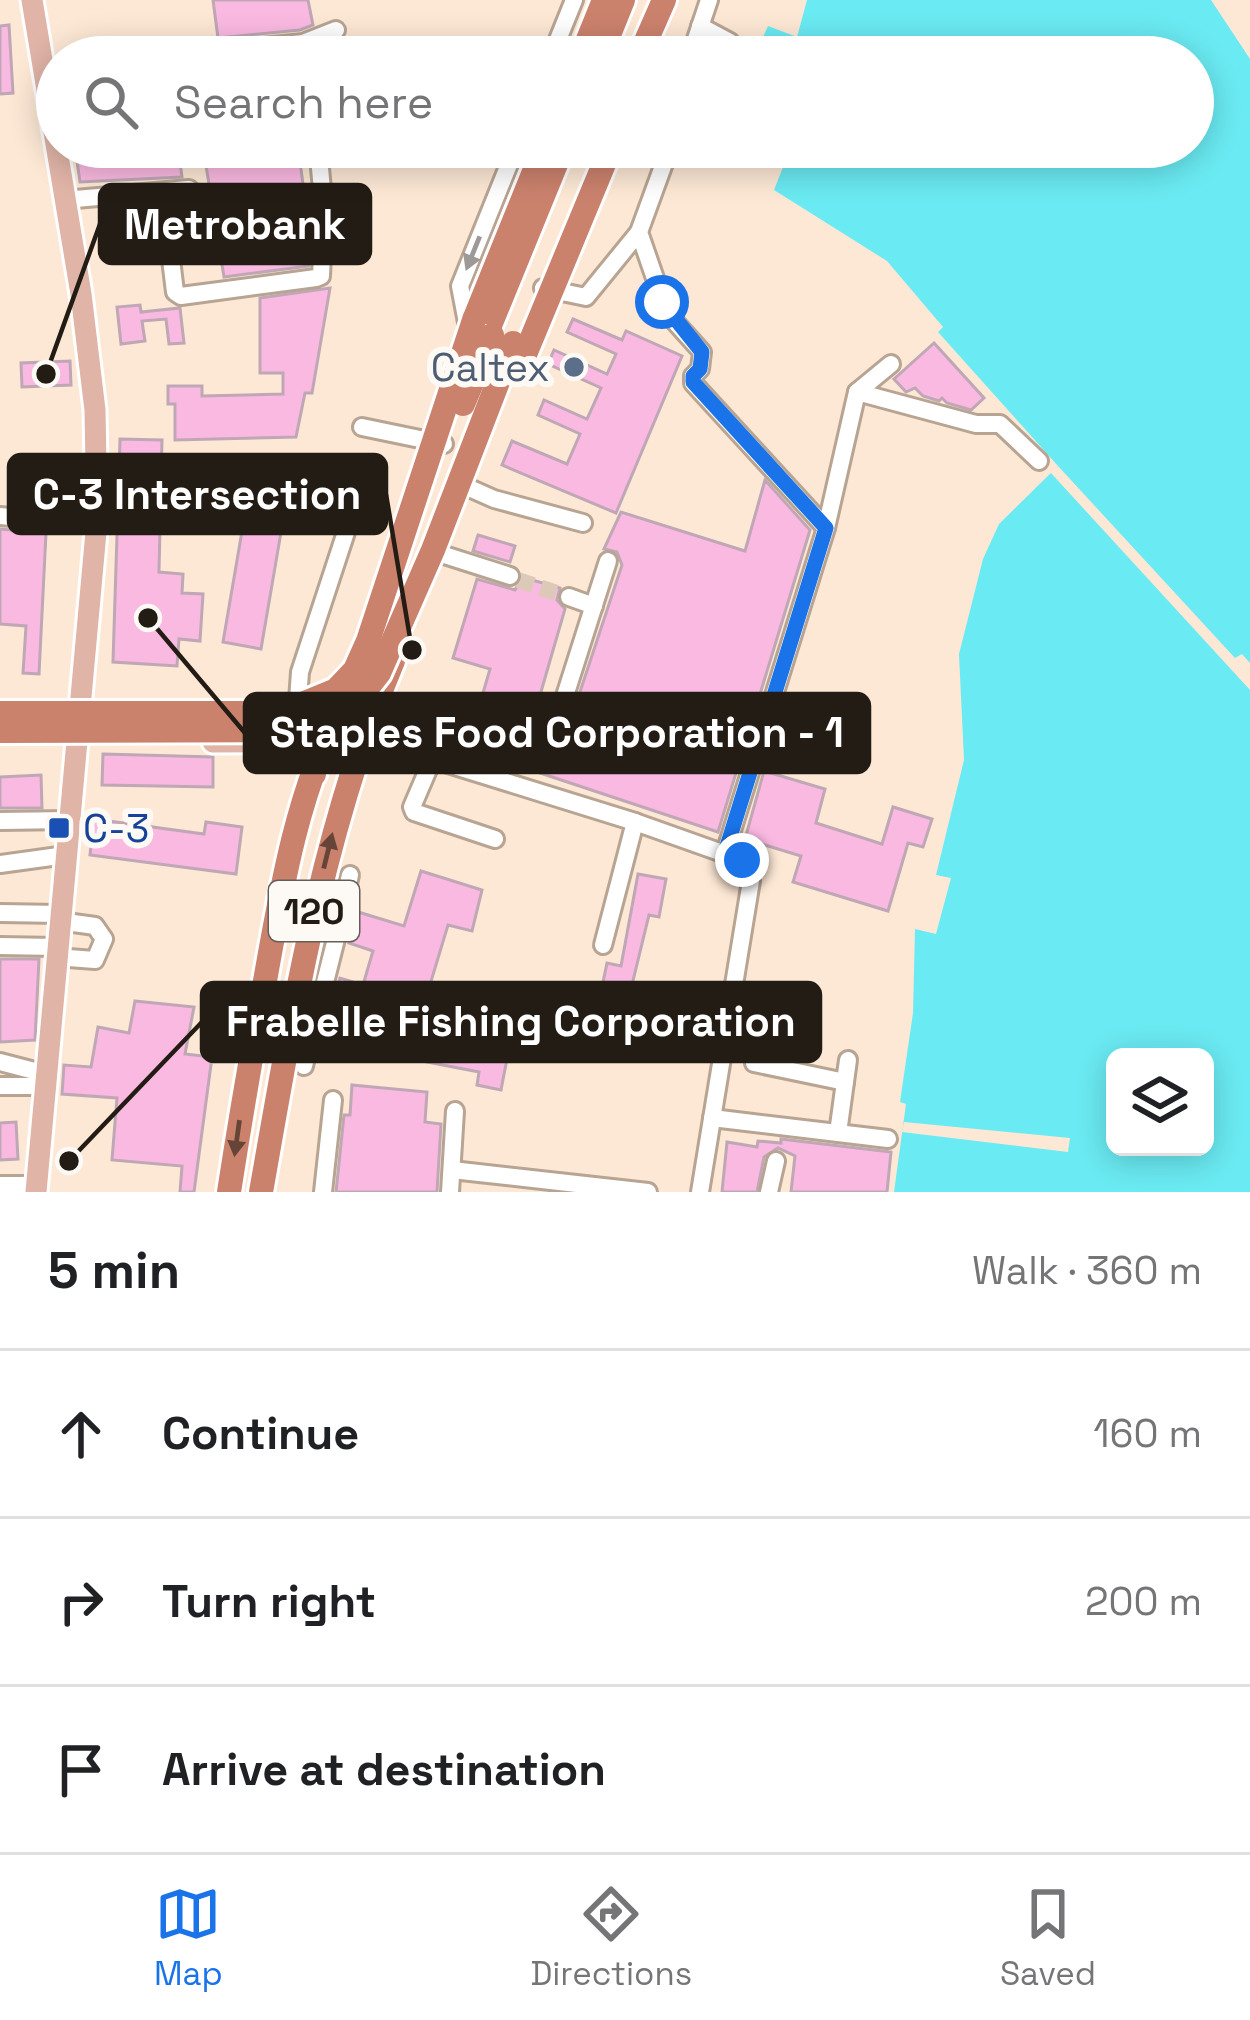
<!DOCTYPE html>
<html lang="en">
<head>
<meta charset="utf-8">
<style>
  body { margin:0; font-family:"Space Grotesk",sans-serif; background:#f2f2f2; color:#202124 }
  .controls { position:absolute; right:36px; bottom:36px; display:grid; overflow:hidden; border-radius:18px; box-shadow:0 6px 30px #0003 }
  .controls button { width:108px; height:108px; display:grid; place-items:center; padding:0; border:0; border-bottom:3px solid #e0e0e0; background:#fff; color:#202124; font:60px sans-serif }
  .stop { position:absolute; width:36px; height:36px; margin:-27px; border:9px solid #1a73e8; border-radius:50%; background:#fff }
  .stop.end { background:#1a73e8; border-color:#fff; box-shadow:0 3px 12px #0008 }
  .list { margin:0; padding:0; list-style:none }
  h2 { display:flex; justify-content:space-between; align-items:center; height:156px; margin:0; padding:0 48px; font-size:51px }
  h2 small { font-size:39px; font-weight:400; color:#757577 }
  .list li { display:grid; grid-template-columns:78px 1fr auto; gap:36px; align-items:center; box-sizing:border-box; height:168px; padding:0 48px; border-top:3px solid #e0e0e0 }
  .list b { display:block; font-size:45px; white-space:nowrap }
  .list em { font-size:39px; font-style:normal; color:#757577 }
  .icon { flex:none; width:66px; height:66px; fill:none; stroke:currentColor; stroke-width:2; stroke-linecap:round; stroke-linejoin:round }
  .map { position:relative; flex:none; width:1250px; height:1192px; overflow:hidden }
  .search { position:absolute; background:#fff; box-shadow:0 6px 30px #0003; left:36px; right:36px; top:36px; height:132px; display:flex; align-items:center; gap:30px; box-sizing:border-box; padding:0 42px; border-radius:66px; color:#757577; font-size:45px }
  .sheet { height:660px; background:#fff }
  nav { display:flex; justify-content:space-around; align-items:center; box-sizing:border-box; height:168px; border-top:3px solid #e0e0e0; background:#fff; font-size:33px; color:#757577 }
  nav a { display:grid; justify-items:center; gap:6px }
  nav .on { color:#1a73e8 }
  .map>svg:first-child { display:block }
  .water { fill:#6aeaf2; fill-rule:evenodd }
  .pier { fill:#fde8d5 }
  .building { fill:#fab9e1; stroke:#bfa7b5; stroke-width:3 }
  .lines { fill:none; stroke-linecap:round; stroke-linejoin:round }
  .minor-tunnel { stroke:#dcc9b8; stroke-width:16; stroke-dasharray:16 8; stroke-linecap:butt }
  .minor-casing { stroke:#b8a492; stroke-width:22 }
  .major-casing { stroke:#fff; stroke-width:27 }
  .highway-casing { stroke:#fff; stroke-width:30 }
  .minor { stroke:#fff; stroke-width:16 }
  .major { stroke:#e0b4a7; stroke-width:21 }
  .highway { stroke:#cb826d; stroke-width:24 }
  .highway-bridge-casing { stroke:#fff; stroke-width:30; stroke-linecap:butt }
  .highway-bridge { stroke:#cb826d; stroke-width:24 }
  .oneway { fill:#9c9996 }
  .oneway2 { fill:#664538 }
  .route { stroke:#1a73e8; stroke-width:15 }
  .service-dot { fill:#5c6f8a; stroke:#fdf9f5; stroke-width:4.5 }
  .transit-dot { fill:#1a4fb4; stroke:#fdf9f5; stroke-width:4.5 }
  .labels { text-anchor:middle; stroke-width:12; stroke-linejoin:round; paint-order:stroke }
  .shield { fill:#fdf9f5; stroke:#645e58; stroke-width:3 }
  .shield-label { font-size:36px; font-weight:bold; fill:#231c15 }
  .service-label { font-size:39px; fill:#4e5e75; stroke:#fdf9f5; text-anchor:end }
  .transit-label { font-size:39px; fill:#164399; stroke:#fdf9f5; text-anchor:start }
  .leader { fill:none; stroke:#231c15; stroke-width:4.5 }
  .callout-dot { fill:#231c15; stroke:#fdf9f5; stroke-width:4.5 }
  .callout { fill:#231c15; stroke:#231c15; stroke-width:4.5 }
  .callout-label { font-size:42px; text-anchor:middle; font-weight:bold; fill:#fff }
</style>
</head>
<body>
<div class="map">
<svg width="1250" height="1192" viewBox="0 0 1250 1192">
  <rect width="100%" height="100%" fill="#fde8d5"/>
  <path class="water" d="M807 0H1211L1250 59V1192H894L906 1104 900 1102 913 1013 915 929 936 934 951 878 936 875 964 760 959 654 983 559 999 524 1058 466 938 332 943 327 887 261 774 190 791 147H1193V57H754L768 26 797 37ZM1115 1057H1205V1147H1115Z"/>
  <g class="pier">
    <path d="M1058 466 1235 658 1242 654 1250 663V690L1050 472Z"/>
    <path d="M904 1122 1070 1138 1068 1152 902 1132Z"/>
  </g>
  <g class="building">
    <path d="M213 0H308L313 25 300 30 218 38Z"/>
    <path d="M9 25 13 93 0 94V26Z"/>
    <path d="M75 147H178L182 177 80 182Z"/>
    <path d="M203 147H298L310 236 309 266 224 277Z"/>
    <path d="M330 288 312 393H305L296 437 175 440V404H168V386H202V396L283 394V373H260V298Z"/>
    <path d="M140 305 141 312 180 308 184 343 169 344 166 319 142 321 145 341 121 344 117 307Z"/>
    <path d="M573 319 622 340 626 331 682 356 616 513 502 465 512 441 567 464 580 434 538 415 544 400 587 419 601 388 548 364 554 350 607 374 616 354 567 332Z"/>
    <path d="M934 343 984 398 971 410 947 403 942 398 939 401 923 396 915 388 906 392 894 379Z"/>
    <path d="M70 361 71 385 22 387 21 363Z"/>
    <path d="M120 439 162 440 159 572 183 574 182 593 203 594 200 641 179 639 177 666 113 662Z"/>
    <path d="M253 467 291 474 261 649 223 642Z"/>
    <path d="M765 480 810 530 718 832 525 768 531 750 472 731 490 669 453 658 477 579 515 590 522 577 560 588 557 600 565 609 534 716 545 719 552 733H561L569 725 622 565 617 552 604 549 621 512 745 551Z"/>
    <path d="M0 529 46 533 39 674 23 673 26 626 0 624Z"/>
    <path d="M478 535 515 546 510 562 473 551Z"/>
    <path d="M103 754 213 757V787L102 785Z"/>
    <path d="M764 771 825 789 816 823 882 844 893 807 932 819 923 847 908 843 888 911 793 882 801 856 745 839Z"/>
    <path d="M41 775 42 808H0V777Z"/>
    <path d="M94 819 204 834 206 822 242 827 236 874 90 855Z"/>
    <path d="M421 871 482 890 472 931 448 925 413 1041 330 1011 340 978 363 985 373 951 349 943 358 912 404 926Z"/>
    <path d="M638 874 666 879 659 917 649 915 630 993 602 987 607 963 621 966Z"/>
    <path d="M0 959H39L35 1040 0 1042Z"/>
    <path d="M135 1001 194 1007 185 1054 212 1057 194 1192H180L182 1166 112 1160 117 1098 62 1094 64 1065 91 1067 98 1027 129 1033Z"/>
    <path d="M420 1042 507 1059 501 1090 477 1085 479 1072 417 1060Z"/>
    <path d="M352 1085 427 1092 425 1122 441 1124 437 1192H336L344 1115H350Z"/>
    <path d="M16 1122 18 1159 0 1160V1123Z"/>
    <path d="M781 1139 891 1152 887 1192H791L795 1156 778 1148 764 1157 757 1192H722L727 1142 757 1147 758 1141 781 1143Z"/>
  </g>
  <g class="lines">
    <path class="minor-tunnel" d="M518 580 569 597"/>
    <defs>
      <g id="minor">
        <path d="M700 26 730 42"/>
        <path d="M157 57 303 43 336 30"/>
        <path d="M324 57 359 52"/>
        <path d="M551 57 574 0"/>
        <path d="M690 57 709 0"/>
        <path d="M670 147 639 232 667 313 702 352 700 369 693 376V383L826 528 857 392 891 364"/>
        <path d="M163 194 175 292 181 296 316 278 321 276 324 211 318 147"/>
        <path d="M64 200 189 189"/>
        <path d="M543 288 586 297 639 232"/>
        <path d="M469 333 460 286 516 147"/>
        <path d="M857 392 976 424H1000L1039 461"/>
        <path d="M362 427 444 444"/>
        <path d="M467 487 494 499 583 523"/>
        <path d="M0 516 63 522"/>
        <path d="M438 553 510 576"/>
        <path d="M569 597 594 606"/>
        <path d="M297 714 300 672 350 520"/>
        <path d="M557 721 608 561"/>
        <path d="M361 737 635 822 742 860 751 881 700 1192"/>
        <path d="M433 758 412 807 414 812 495 839"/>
        <path d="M0 821 70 820"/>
        <path d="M725 853 826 528"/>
        <path d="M0 864 66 855"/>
        <path d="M342 910 350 875"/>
        <path d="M0 913 60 914"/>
        <path d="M603 945 635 822"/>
        <path d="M0 946 56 947"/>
        <path d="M55 957 95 960 104 939 95 926 59 921"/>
        <path d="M319 1006 340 923"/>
        <path d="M0 1062 46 1074"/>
        <path d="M754 1063 845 1082"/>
        <path d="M304 1066 316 1015"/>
        <path d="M0 1086H45"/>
        <path d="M712 1118 888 1139"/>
        <path d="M838 1133 848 1060"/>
        <path d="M452 1170 648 1192"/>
        <path d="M0 1185H37"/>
        <path d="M323 1192 333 1100"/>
        <path d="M450 1192 455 1111"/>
        <path d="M769 1192 776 1161"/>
      </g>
      <g id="major">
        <path d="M32 0 81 294 95 410 97 521 36 1192"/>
        <path d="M278 712 335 719 361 737"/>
        <path d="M213 742 337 741"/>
      </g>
      <g id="highway">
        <path d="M581 57 604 0"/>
        <path d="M600 57 623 0"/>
        <path d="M639 57 664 0"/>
        <path d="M474 320 544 147"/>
        <path d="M480 350 563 147"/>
        <path d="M287 743 305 757 314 774"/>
        <path d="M229 1192C240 1121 252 1051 265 981 281 891 297 794 339 712"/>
        <path d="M261 1192C293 1011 322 831 393 661"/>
      </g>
    </defs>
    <use href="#minor" class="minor-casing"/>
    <use href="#major" class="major-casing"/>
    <use href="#highway" class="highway-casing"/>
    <use href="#minor" class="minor"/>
    <use href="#major" class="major"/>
    <use href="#highway" class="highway"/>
    <defs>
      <g id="highway-bridge">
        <path d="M519 369 611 147"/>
        <path d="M463 404 492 335"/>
        <path d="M0 713H280L336 690 355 670 368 641 474 320"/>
        <path d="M0 731 312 730 328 725 351 709 379 673 433 550 513 343"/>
      </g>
    </defs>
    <use href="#highway-bridge" class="highway-bridge-casing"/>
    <use href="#highway-bridge" class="highway-bridge"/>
  </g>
  <defs><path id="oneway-solid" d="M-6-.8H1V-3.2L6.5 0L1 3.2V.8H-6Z" transform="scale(3)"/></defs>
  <use class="oneway" href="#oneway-solid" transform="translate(473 253) rotate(112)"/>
  <g class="oneway2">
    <use href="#oneway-solid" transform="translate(328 851) rotate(-76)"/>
    <use href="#oneway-solid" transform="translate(237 1138) rotate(98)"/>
  </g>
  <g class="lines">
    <path class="route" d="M662 302 702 352 700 369 693 376V382L826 528 725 853 742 860"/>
  </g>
  <circle class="service-dot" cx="574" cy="367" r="12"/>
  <rect class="transit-dot" x="47" y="816" width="24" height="24" rx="6"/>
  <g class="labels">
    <rect class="shield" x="269" y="881" width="90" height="60" rx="9"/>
    <g class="shield-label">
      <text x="314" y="924">120</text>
    </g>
    <g class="service-label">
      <text x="550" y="381">Caltex</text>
    </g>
    <g class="transit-label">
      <text x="83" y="842">C-3</text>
    </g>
  </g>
  <path class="leader" d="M46 374L100 224M412 650L386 494M148 618L245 733M69 1161L202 1022"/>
  <g class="callout-dot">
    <circle cx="46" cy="374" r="12"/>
    <circle cx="412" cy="650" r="12"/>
    <circle cx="148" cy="618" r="12"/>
    <circle cx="69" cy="1161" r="12"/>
  </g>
  <g class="callout">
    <rect x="100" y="185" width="270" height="78" rx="12"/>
    <rect x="9" y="455" width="377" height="78" rx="12"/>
    <rect x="245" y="694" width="624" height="78" rx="12"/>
    <rect x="202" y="983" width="618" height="78" rx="12"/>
  </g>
  <g class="callout-label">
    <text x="235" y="239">Metrobank</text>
    <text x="197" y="509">C-3 Intersection</text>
    <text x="557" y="747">Staples Food Corporation - 1</text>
    <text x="511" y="1036">Frabelle Fishing Corporation</text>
  </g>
</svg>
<div class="controls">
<button><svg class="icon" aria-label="layers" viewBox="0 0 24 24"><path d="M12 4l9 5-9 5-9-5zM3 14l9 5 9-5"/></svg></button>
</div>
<div class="stop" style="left:662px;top:302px"></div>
<div class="stop end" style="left:742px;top:860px"></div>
<div class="search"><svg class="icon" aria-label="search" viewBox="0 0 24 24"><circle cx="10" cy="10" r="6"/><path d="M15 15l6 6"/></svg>Search here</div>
</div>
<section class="sheet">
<h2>5 min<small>Walk · 360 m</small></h2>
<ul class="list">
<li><svg class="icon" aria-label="ahead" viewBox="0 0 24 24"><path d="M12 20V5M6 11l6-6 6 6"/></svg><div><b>Continue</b></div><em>160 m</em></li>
<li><svg class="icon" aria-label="right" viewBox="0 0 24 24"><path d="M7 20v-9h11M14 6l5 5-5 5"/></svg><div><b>Turn right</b></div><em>200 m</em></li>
<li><svg class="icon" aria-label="arrive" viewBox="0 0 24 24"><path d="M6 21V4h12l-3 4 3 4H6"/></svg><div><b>Arrive at destination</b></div></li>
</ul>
</section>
<nav>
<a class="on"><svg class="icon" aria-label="map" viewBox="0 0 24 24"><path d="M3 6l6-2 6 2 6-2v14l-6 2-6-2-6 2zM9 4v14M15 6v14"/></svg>Map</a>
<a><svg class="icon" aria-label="directions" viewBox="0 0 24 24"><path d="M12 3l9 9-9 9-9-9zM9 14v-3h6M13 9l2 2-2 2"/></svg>Directions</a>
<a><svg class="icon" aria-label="saved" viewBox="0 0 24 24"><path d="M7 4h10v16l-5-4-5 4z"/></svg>Saved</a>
</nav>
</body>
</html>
